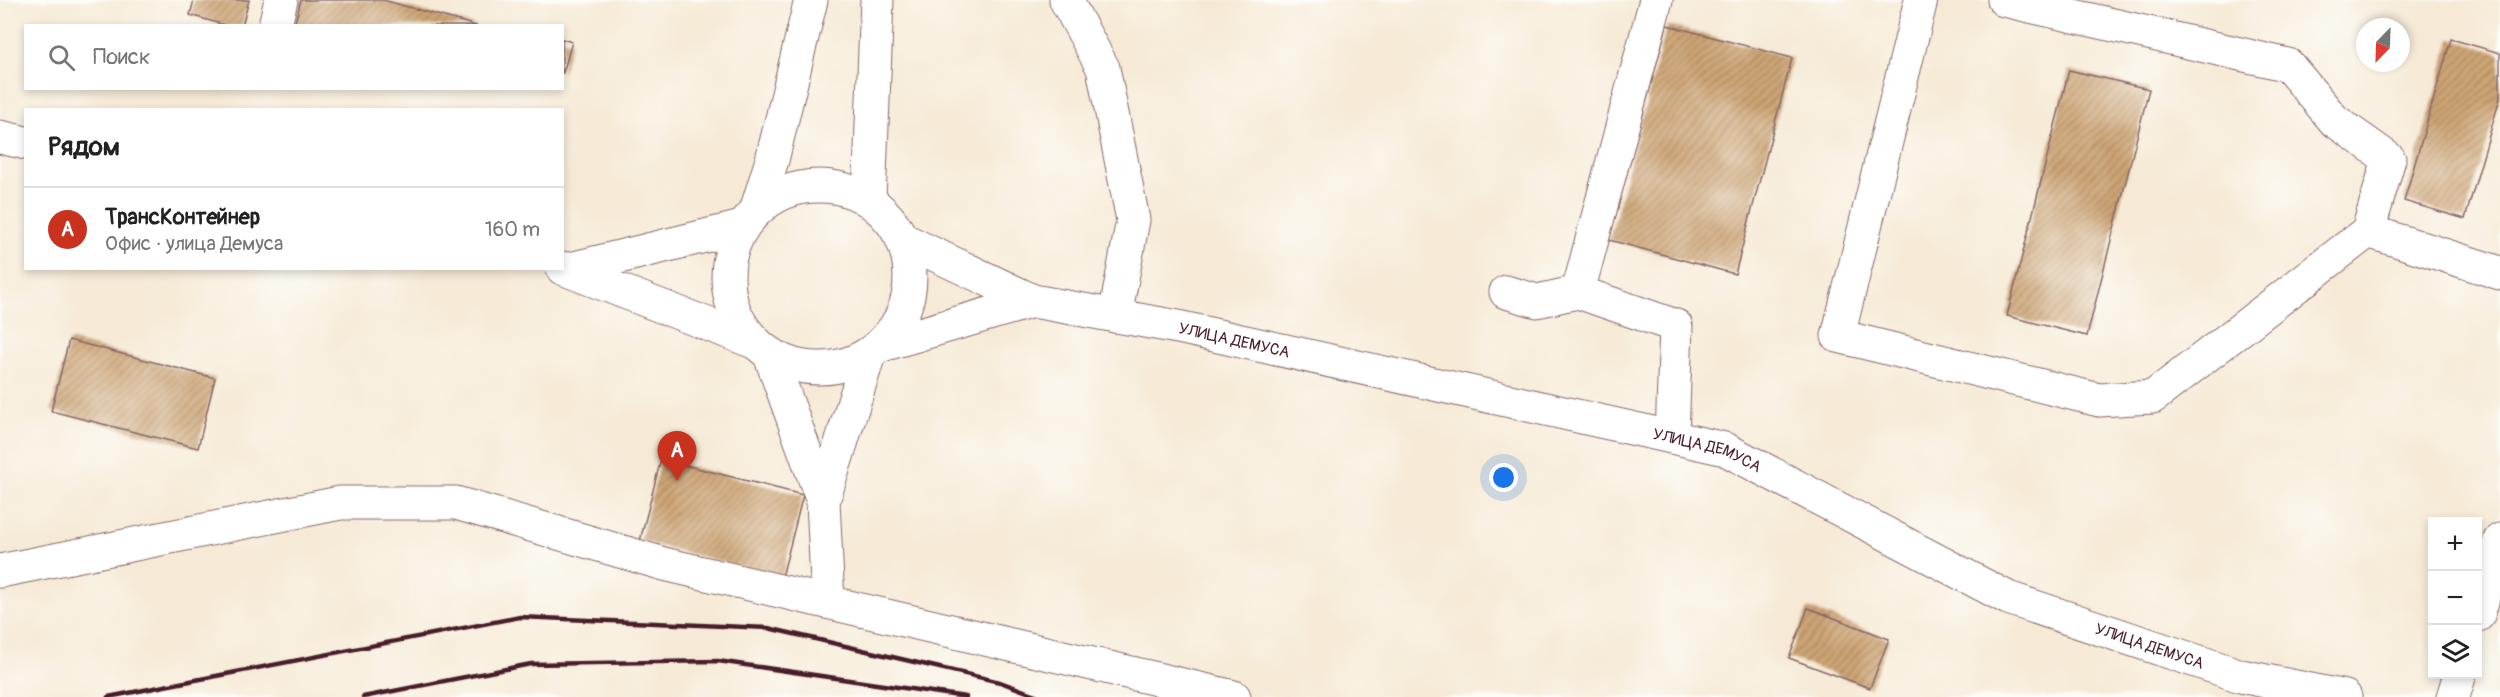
<!DOCTYPE html>
<html lang="ru">
<head>
<meta charset="utf-8">
<style>
  body { margin:0; font-family:Pangolin,sans-serif; background:#f2f2f2; color:#222 }
  .controls { position:absolute; right:18px; bottom:18px; display:grid; overflow:hidden; border-radius:0px; box-shadow:0 3px 9px #0003 }
  .controls button { width:54px; height:54px; display:grid; place-items:center; padding:0; border:0; border-bottom:2px solid #e0e0e0; background:#fff; color:#222; font:30px sans-serif }
  .compass { position:absolute; left:2356px; top:18px; width:54px; height:54px; border-radius:50%; background:#fff; box-shadow:0 3px 9px #0003; rotate:203deg }
  .you { position:absolute; left:1504px; top:478px; width:21px; height:21px; margin:-15px; border:4px solid #fff; border-radius:50%; background:#1a73e8; box-shadow:0 0 0 9px #1a73e833 }
  .badge { display:grid; place-items:center; width:39px; height:39px; border-radius:50%; background:#c8321e; color:#fff; font-size:20px; font-weight:700 }
  .pin { position:absolute; translate:-50% -50px; filter:drop-shadow(0 2px 3px #0008) }
  .pin::after { content:''; position:absolute; top:32px; width:21px; height:18px; background:inherit; clip-path:polygon(0 0,100% 0,50% 100%) }
  .list { margin:0; padding:0; list-style:none }
  h2 { display:flex; justify-content:space-between; align-items:center; height:78px; margin:0; padding:0 24px; font-size:26px }
  h2 small { font-size:20px; font-weight:400; color:#767676 }
  .list li { display:grid; grid-template-columns:39px 1fr auto; gap:18px; align-items:center; box-sizing:border-box; height:84px; padding:0 24px; border-top:2px solid #e0e0e0 }
  .list b { display:block; font-size:22px; white-space:nowrap }
  .list p { margin:0; font-size:20px; white-space:nowrap; color:#767676 }
  .list em { font-size:20px; font-style:normal; color:#767676 }
  .icon { flex:none; width:33px; height:33px; fill:none; stroke:currentColor; stroke-width:2; stroke-linecap:round; stroke-linejoin:round }
  .map { position:relative; flex:none; width:2500px; height:697px; overflow:hidden }
  .search { position:absolute; background:#fff; box-shadow:0 3px 9px #0003; left:24px; top:24px; width:540px; height:66px; display:flex; align-items:center; gap:15px; box-sizing:border-box; padding:0 21px; border-radius:0px; color:#767676; font-size:22px }
  .panel { position:absolute; background:#fff; box-shadow:0 3px 9px #0003; left:24px; top:108px; width:540px; height:162px; border-radius:0px }
  .map>svg:first-child { display:block }
  .building { fill:url(#building-hatch) }
  .lines { fill:none; stroke-linecap:round; stroke-linejoin:round }
  .minor-casing { stroke:#866667; stroke-width:35 }
  .minor { stroke:#fff; stroke-width:33 }
  .rail { stroke:#4a1f2b; stroke-width:4.5 }
  .labels { text-anchor:middle; stroke-width:5; stroke-linejoin:round; paint-order:stroke }
  .street-label { font-size:16px; fill:#4a1f2b; stroke:#fdfcf7 }
</style>
</head>
<body>
<div class="map">
<svg width="2500" height="697" viewBox="0 0 2500 697">
  <defs>
    <pattern id="building-hatch" width="6" height="6" patternUnits="userSpaceOnUse" patternTransform="scale(1.5)"><rect width="6" height="6" fill="#cda474"/><path d="M-1 1l2-2M0 6l6-6M5 7l2-2" fill="none" stroke="#a8855f"/></pattern>
  </defs>
  <rect width="100%" height="100%" fill="#fdfcf7"/>
  <filter id="ink" filterUnits="userSpaceOnUse"><feTurbulence type="fractalNoise" baseFrequency=".0167" numOctaves="2"/><feDisplacementMap in="SourceGraphic" scale="12" xChannelSelector="R" yChannelSelector="G"/><feConvolveMatrix kernelMatrix="1 2 1 2 8 2 1 2 1" color-interpolation-filters="sRGB"/></filter>
  <filter id="wash" filterUnits="userSpaceOnUse"><feTurbulence type="fractalNoise" baseFrequency=".008" numOctaves="4" result="noise"/><feDisplacementMap in="SourceGraphic" scale="24" xChannelSelector="R" yChannelSelector="G"/><feGaussianBlur stdDeviation="1.35" result="paint"/><feColorMatrix in="noise" values="0 0 0 0 0 0 0 0 0 0 0 0 0 0 0 0 0 1.4 0 .05"/><feComposite in="paint" operator="in"/></filter>
  <g filter="url(#wash)">
    <rect width="100%" height="100%" fill="#f6ead6"/>
    <g id="blocks">
      <g class="building">
        <path d="M194 0H249L242 26H228L190 15Z"/>
        <path d="M301 0H383L477 26H294Z"/>
        <path d="M1667 25 1792 58 1735 274 1609 240Z"/>
        <path d="M562 39 572 42 563 73H562Z"/>
        <path d="M2451 39 2500 53V98L2465 219 2404 201Z"/>
        <path d="M2069 70 2149 89 2087 336 2007 316Z"/>
        <path d="M69 340 215 378 198 448 51 411Z"/>
        <path d="M661 459 803 495 782 577 640 541Z"/>
        <path d="M1808 608 1889 639 1870 688 1789 658Z"/>
      </g>
    </g>
  </g>
  <g filter="url(#ink)">
    <use href="#blocks" fill-opacity="0" stroke="#866667" stroke-width="1.5"/>
    <g class="lines">
      <defs>
        <g id="minor">
          <path d="M1066 0 1103 68 1133 220 1115 316"/>
          <path d="M1921 0 1838 336 2099 400 2153 397 2368 231 2500 273"/>
          <path d="M2004 0 2288 65 2334 120 2389 159 2368 231"/>
          <path d="M276 21 281 0"/>
          <path d="M0 137 26 143"/>
          <circle cx="819" cy="277" r="91"/>
          <path d="M869 200 877 0"/>
          <path d="M756 211 772 160 811 0"/>
          <path id="s1" d="M902 239 1033 301 1178 327 1725 449 2008 598 2241 676 2345 697"/>
          <path d="M562 268 754 342"/>
          <path d="M570 269 742 227"/>
          <path d="M1506 292 1537 301 1578 292 1656 0"/>
          <path d="M1578 292 1676 326 1672 437"/>
          <path d="M879 346 1033 301"/>
          <path d="M770 355 823 501 828 602"/>
          <path d="M823 501 869 354"/>
          <path d="M0 571 340 503H456L664 564 1234 697"/>
          <path d="M2478 615 2500 540"/>
          <path d="M2453 697 2460 674"/>
        </g>
      </defs>
      <use href="#minor" class="minor-casing"/>
      <use href="#minor" class="minor"/>
      <g class="rail">
        <path d="M108 697 520 617 768 628 1000 682 1041 697"/>
        <path d="M363 697 531 664 718 661 966 697"/>
      </g>
    </g>
  </g>
  <g class="labels">
    <g class="street-label">
      <text dy="6" stroke="none"><textPath href="#s1" startOffset="350">УЛИЦА ДЕМУСА</textPath></text>
      <text dy="6" stroke="none"><textPath href="#s1" startOffset="836">УЛИЦА ДЕМУСА</textPath></text>
      <text dy="6" stroke="none"><textPath href="#s1" startOffset="1322">УЛИЦА ДЕМУСА</textPath></text>
    </g>
  </g>
</svg>
<div class="controls">
<button>+</button>
<button>−</button>
<button><svg class="icon" aria-label="layers" viewBox="0 0 24 24"><path d="M12 4l9 5-9 5-9-5zM3 14l9 5 9-5"/></svg></button>
</div>
<svg class="compass" viewBox="-18 -18 36 36"><path d="M0-13l5 13h-10z" fill="#e53935"/><path d="M0 13l5-13h-10z" fill="#767676"/></svg>
<div class="you"></div>
<div class="pin badge" style="left:677px;top:481px">A</div>
<div class="search"><svg class="icon" aria-label="search" viewBox="0 0 24 24"><circle cx="10" cy="10" r="6"/><path d="M15 15l6 6"/></svg>Поиск</div>
<section class="panel">
<h2>Рядом<small></small></h2>
<ul class="list">
<li><span class="badge">A</span><div><b>ТрансКонтейнер</b><p>Офис · улица Демуса</p></div><em>160 m</em></li>
</ul>
</section>
</div>
</body>
</html>
